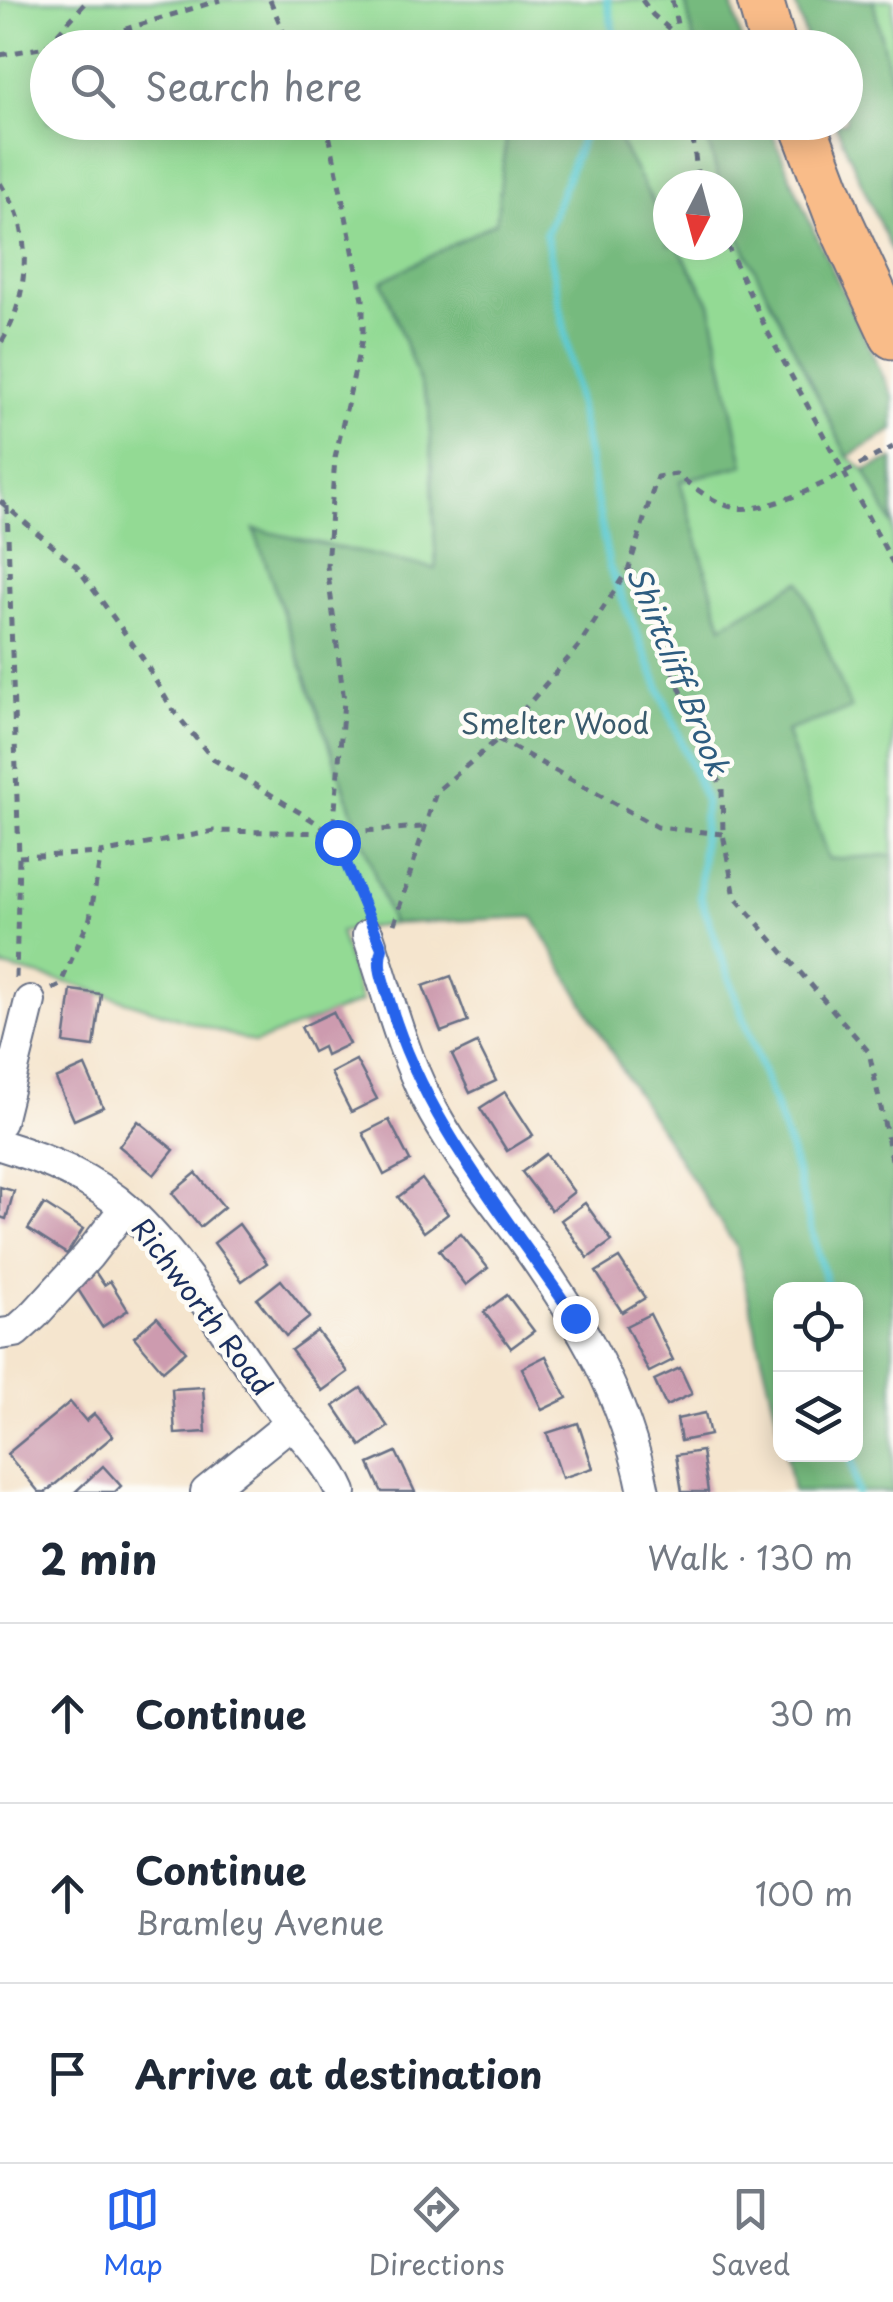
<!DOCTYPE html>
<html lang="en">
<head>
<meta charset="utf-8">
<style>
  body { margin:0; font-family:"Playpen Sans",sans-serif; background:#f2f2f3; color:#1f2937 }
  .controls { position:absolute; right:30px; bottom:30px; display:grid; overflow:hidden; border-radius:20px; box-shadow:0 5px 25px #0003 }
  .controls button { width:90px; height:90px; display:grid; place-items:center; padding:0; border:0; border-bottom:2px solid #e0e1e3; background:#fff; color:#1f2937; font:50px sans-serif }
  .compass { position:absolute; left:653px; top:170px; width:90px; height:90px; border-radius:50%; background:#fff; box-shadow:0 5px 25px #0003; rotate:186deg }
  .stop { position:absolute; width:30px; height:30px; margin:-22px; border:8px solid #2563eb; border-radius:50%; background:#fff }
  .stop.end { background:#2563eb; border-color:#fff; box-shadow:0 2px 10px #0008 }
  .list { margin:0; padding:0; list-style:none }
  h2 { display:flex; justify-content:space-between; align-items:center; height:130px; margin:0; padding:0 40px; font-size:42px }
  h2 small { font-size:32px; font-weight:400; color:#747a83 }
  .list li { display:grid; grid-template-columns:65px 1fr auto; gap:30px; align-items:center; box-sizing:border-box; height:180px; padding:0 40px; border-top:2px solid #e0e1e3 }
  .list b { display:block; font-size:38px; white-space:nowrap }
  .list p { margin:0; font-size:32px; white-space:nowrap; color:#747a83 }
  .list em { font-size:32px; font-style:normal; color:#747a83 }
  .icon { flex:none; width:55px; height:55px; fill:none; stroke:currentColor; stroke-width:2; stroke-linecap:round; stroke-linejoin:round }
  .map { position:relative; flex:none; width:893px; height:1492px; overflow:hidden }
  .search { position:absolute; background:#fff; box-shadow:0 5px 25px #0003; left:30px; right:30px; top:30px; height:110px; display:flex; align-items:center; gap:25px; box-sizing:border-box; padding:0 35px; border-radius:55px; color:#747a83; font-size:38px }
  .sheet { height:670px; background:#fff }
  nav { display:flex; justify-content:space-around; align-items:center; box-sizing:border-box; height:140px; border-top:2px solid #e0e1e3; background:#fff; font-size:28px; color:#747a83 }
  nav a { display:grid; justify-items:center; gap:5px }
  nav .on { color:#2563eb }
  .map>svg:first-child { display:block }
  .green { fill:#93da94; stroke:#578479; stroke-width:2.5 }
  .forest { fill:#76ba7e; stroke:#48746e; stroke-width:2.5 }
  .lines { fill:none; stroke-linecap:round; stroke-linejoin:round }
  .stream { stroke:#5ac8ce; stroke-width:8 }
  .building { fill:#cd9baf }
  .minor-casing { stroke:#676f85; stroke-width:34 }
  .highway-casing { stroke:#676f85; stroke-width:49 }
  .path { stroke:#676f85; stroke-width:5; stroke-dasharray:8 8; stroke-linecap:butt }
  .minor { stroke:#fff; stroke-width:30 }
  .highway { stroke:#f9bc89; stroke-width:45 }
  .route { stroke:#2563eb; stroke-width:12 }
  .labels { text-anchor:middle; stroke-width:9; stroke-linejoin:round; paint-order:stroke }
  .park-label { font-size:28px; fill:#395a6c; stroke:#fdfcf7 }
  .street-label { font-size:28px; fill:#1b2f5e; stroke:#fdfcf7 }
  .water-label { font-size:30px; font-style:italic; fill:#2e5d80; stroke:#fdfcf7 }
</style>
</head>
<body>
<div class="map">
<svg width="893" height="1492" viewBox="0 0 893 1492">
  <rect width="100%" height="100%" fill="#fdfcf7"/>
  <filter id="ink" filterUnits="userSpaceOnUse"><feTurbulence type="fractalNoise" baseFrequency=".01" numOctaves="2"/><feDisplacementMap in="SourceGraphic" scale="20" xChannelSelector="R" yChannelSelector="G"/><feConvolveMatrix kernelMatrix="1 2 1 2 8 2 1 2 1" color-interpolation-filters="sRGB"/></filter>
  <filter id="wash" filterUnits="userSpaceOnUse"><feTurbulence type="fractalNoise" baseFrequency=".0048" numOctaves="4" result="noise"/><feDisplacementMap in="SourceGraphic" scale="40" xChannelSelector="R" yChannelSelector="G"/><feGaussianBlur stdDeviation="2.25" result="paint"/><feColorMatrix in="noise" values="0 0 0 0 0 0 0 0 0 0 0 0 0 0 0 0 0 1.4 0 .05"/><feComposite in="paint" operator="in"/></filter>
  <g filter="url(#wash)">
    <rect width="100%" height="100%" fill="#f5e5ce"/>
    <g class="green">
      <path d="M0 0H685L695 47 48 48V122L513 123 508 125 496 222 382 281 429 407 436 569 254 530 392 924 340 932 361 1002 255 1043 73 984 0 966Z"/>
      <path d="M873 0H893V90Z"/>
      <path d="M609 123H703L720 185H668V229Z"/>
      <path d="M728 214 847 456 865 470 893 526V855L828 860 786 731 850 709 800 581 722 627 680 481 744 465 710 303 677 245H728Z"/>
    </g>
    <g class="forest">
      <path d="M685 0H731L743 47H695Z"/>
      <path d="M794 0H873L893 90V254L835 123 846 122V48L809 47Z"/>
      <path d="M513 122 609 123 668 229V245H677L710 303 744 465 680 481 722 626 800 581 851 709 786 731 828 859 893 855V1492H793L786 1455 856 1454V1290H780V1431L736 1247 628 1080 533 917 392 924 254 529 436 569 429 407 382 281 496 222 508 125Z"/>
      <path d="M703 123H768L808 218 893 397V430L848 457 729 217 728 185H720Z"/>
      <path d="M893 459V526L865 470Z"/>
    </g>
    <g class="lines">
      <g class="stream">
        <path d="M607 0 617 48"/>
        <path d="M588 122 546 233 609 566 705 799 700 896 789 1146 828 1290"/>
        <path d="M851 1454 857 1492"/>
      </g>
    </g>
    <g id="blocks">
      <g class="building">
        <path d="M451 976 468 1022 441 1032 423 986Z"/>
        <path d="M71 990 101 994 94 1047 64 1043Z"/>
        <path d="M333 1012 349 1044 326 1055 323 1047 313 1052 301 1027Z"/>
        <path d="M477 1043 496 1081 470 1093 452 1055Z"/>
        <path d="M356 1060 377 1099 351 1112 331 1073Z"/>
        <path d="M85 1066 103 1107 74 1120 56 1079Z"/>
        <path d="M505 1092 533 1135 507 1151 480 1108Z"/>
        <path d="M389 1120 410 1161 384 1175 363 1133Z"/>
        <path d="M138 1121 174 1150 154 1175 119 1146Z"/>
        <path d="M546 1154 574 1192 551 1210 522 1172Z"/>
        <path d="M196 1173 224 1207 200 1227 172 1193Z"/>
        <path d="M422 1179 448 1214 424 1232 398 1197Z"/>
        <path d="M0 1187 14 1191 6 1219 0 1217Z"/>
        <path d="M585 1203 612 1241 588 1258 561 1220Z"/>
        <path d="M44 1204 83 1229 67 1254 28 1229Z"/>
        <path d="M239 1224 267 1263 242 1281 214 1243Z"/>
        <path d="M461 1234 488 1268 466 1285 439 1250Z"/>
        <path d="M619 1258 645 1298 622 1312 596 1272Z"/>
        <path d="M92 1267 104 1285 110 1281 128 1310 102 1327 72 1280Z"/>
        <path d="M281 1280 310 1317 286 1336 257 1299Z"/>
        <path d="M507 1295 534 1331 511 1348 484 1312Z"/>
        <path d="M650 1314 673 1360 649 1372 626 1326Z"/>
        <path d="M157 1317 186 1351 163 1371 134 1337Z"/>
        <path d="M317 1331 348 1372 322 1391 291 1350Z"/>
        <path d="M546 1356 567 1398 542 1410 522 1368Z"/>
        <path d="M680 1368 692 1394 666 1406 654 1380Z"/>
        <path d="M203 1387 206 1432 175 1434 172 1389Z"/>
        <path d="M361 1388 388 1427 361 1446 334 1406Z"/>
        <path d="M70 1402 86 1421 94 1414 113 1436 46 1492H39L7 1454Z"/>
        <path d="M705 1413 710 1435 681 1441 677 1419Z"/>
        <path d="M578 1423 593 1468 562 1478 547 1433Z"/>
        <path d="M702 1451 708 1492H682L676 1455Z"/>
        <path d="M396 1452 406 1473 415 1492H382L379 1486 369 1464Z"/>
        <path d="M103 1466 121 1486 115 1492H75Z"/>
      </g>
    </g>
  </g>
  <g filter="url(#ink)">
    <use href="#blocks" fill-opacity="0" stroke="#676f85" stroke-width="2.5"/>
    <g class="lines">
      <defs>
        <g id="minor">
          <path d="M368 935C387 990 400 1047 427 1100 453 1151 489 1193 522 1239 579 1319 625 1395 644 1492"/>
          <path d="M0 1122 30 1001"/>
          <path d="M0 1145C46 1159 93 1178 129 1211 182 1260 230 1340 273 1400 295 1430 326 1457 341 1492"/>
          <path d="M0 1334 15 1332 34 1315 88 1256 125 1208"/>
          <path d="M206 1492 291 1423"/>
        </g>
        <g id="highway">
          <path d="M760 0 774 48"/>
          <path d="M802 122 840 222 893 336"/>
        </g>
      </defs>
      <use href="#minor" class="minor-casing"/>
      <use href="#highway" class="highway-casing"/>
      <g class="path">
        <path d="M270 0 290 48"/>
        <path d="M642 0 653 15 680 38"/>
        <path d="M672 0 682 48"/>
        <path d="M46 47 113 33 220 0"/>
        <path d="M0 55 46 47 88 0"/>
        <path d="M323 122 330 139 363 299V335L335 458 327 566 344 701 333 833"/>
        <path d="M691 122 697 172 702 185"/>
        <path d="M0 183C5 192 12 201 16 211 32 250 24 310 0 344"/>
        <path d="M727 245 767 331 893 563"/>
        <path d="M0 501 77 567 142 657 172 709 213 759 333 833 365 908"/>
        <path d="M7 506 19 857 16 978"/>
        <path d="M629 568 722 788 723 834 735 897 869 1052 893 1164"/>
        <path d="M498 739 657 827 723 834"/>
        <path d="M19 857 101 853"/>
        <path d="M394 924 436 792 498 739 578 647 629 568 657 477 676 474C694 487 714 504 736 508 777 514 855 466 893 447"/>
        <path d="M52 989 60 985 90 918 101 853 214 831 333 833 423 827"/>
      </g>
      <use href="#minor" class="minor"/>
      <use href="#highway" class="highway"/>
    </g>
  </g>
  <g class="lines" filter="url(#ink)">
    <path class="route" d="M337 842 382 948C376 967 384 982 389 1000 424 1122 506 1215 575 1318"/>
  </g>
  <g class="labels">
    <g class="park-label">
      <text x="555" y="734">Smelter Wood</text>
    </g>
    <g class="street-label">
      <text transform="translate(202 1307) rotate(53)" y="10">Richworth Road</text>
    </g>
    <g class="water-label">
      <text transform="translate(677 671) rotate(68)" y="10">Shirtcliff Brook</text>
    </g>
  </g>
</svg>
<div class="controls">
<button><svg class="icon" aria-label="locate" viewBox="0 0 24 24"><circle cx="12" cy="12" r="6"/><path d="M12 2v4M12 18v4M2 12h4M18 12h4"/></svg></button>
<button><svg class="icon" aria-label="layers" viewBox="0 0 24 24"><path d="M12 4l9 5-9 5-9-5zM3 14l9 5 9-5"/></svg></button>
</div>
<svg class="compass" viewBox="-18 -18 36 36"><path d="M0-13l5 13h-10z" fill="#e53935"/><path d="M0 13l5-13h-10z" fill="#747a83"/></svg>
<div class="stop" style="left:337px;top:842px"></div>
<div class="stop end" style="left:575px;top:1318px"></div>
<div class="search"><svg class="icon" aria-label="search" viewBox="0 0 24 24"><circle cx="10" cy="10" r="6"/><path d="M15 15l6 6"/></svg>Search here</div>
</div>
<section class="sheet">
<h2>2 min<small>Walk · 130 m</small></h2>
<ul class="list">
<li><svg class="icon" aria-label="ahead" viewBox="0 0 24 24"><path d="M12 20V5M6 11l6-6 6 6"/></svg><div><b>Continue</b></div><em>30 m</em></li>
<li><svg class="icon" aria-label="ahead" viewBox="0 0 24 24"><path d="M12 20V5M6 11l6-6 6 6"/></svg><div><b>Continue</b><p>Bramley Avenue</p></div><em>100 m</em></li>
<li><svg class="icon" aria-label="arrive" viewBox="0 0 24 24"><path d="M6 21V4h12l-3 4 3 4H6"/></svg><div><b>Arrive at destination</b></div></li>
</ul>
</section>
<nav>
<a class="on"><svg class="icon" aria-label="map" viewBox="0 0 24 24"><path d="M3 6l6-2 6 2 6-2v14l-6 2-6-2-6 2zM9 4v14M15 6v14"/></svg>Map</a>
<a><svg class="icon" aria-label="directions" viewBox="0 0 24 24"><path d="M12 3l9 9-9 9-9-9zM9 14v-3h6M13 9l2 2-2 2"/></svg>Directions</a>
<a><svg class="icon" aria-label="saved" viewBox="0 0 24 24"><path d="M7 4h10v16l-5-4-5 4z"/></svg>Saved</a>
</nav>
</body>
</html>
